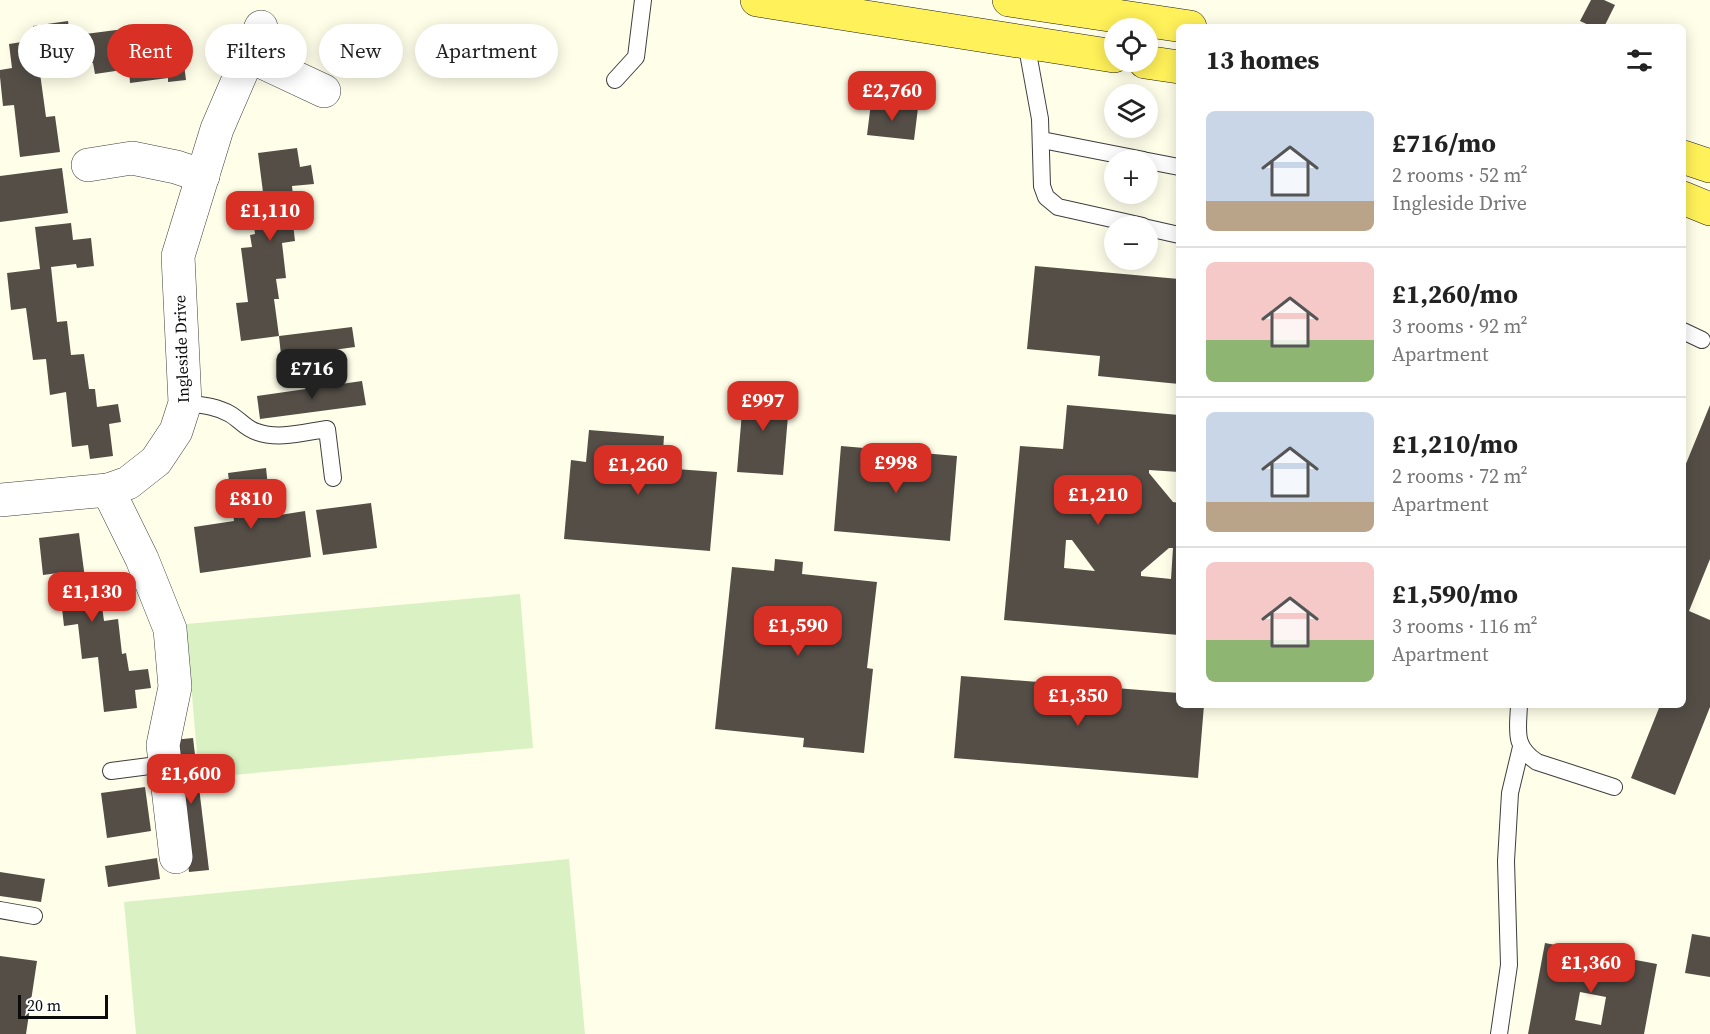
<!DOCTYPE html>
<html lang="en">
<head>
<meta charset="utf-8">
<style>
  body { margin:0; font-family:"Source Serif 4",serif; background:#f2f2f2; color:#222; height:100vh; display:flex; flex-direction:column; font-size:22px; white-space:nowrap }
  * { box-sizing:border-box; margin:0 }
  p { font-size:20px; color:#767676 }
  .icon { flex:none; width:33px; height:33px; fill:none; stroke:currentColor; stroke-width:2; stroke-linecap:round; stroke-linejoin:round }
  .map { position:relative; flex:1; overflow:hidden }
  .panel { position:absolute; left:1176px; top:24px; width:510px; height:684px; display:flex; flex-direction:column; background:#fff; border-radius:9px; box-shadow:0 3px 15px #0003 }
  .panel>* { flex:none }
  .top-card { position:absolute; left:18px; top:24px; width:570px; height:54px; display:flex; gap:12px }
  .tools { position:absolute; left:1104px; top:18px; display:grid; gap:12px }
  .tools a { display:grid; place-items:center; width:54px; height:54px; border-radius:50%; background:#fff; box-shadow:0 3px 15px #0003; font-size:30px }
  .scale { position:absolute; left:18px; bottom:15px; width:90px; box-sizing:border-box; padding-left:6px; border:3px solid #0b0b0b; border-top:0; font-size:16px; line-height:21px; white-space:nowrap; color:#0b0b0b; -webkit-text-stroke:4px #fff; paint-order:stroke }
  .price { position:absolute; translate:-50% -51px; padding:0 14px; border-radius:12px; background:#d93025; color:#fff; font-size:20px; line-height:39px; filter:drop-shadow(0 2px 3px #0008) }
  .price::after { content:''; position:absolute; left:50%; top:36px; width:18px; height:14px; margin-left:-9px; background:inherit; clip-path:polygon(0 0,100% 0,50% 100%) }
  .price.active { background:#222; color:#fff }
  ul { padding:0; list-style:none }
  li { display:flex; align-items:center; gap:18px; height:150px; padding:0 30px }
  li+li { border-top:2px solid #e0e0e0 }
  li span { display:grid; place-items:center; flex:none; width:168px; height:120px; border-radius:9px; color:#555 }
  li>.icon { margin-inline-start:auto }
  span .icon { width:72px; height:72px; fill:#fffc; stroke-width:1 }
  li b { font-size:26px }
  h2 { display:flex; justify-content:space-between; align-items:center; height:72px; padding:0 30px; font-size:26px }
  .pill { padding:0 21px; border-radius:27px; background:#fff; box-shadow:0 3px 15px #0003; font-size:21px; line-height:54px }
  .pill.active { background:#d93025; color:#fff }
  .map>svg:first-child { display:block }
</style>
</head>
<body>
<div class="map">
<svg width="1710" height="1034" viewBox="0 0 1710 1034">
  <rect width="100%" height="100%" fill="#fffee9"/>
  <g fill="#daf2c3">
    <path d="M520,594L533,748L199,778L186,624Z"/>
    <path d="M569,859L585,1034H136L124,902Z"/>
  </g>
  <g fill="#544e47" fill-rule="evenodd">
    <path d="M1591,0H1604L1615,5L1604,27H1593L1580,21Z"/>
    <path d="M68,21L70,36L124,29L126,45L163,40L165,52L182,49L186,80L168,82V78L130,83L129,69L95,74L93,63L74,65L73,62L39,66L46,117L55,116L60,152L20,157L14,105L3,106L0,77V70L12,68L9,44L35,40L33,26Z"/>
    <path d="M871,103L918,108L914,140L867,135Z"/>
    <path d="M297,148L300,167L311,165L314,184L292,186L294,205L291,206L295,241L282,243L286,278L276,279L279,299H274L279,336L241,341L236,303L248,302L241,248L252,247L250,235L255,234L252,210L265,208L258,153Z"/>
    <path d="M62,168L68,213L0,222V176Z"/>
    <path d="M71,223L73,240L91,238L94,266L77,268L76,264L51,267L57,322L67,321L71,355L84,354L89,389H95L97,407L118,404L121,422L109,424L113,456L90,459L88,445L72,447L66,392L50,395L46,359L33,360L26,308L11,310L7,273L40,269L35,227Z"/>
    <path d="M1035,266L1179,279V384L1098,376L1100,356L1027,349Z"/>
    <path d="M352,327L355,347L333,350L334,358L316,360L317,369L283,374L279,336Z"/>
    <path d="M362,381L366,405L260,419L257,396Z"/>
    <path d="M744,388L790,392L783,475L737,472Z"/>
    <path d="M1067,405L1179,415V472L1149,470V473L1173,502L1179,503V635L1004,620L1020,446L1063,449ZM1066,540H1072L1095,571L1064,568ZM1169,548H1173L1171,579L1141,576V572Z"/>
    <path d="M1710,405V559L1689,611L1710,620V707L1675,795L1631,778L1659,708L1651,705H1683V471Z"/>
    <path d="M589,430L664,436L662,468L717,472L710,551L564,539L571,460L586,462Z"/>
    <path d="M841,446L957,456L950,541L834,531Z"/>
    <path d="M266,468L270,504L259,505L261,518L305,511L311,557L200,573L194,527L234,521L228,473Z"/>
    <path d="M371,503L377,548L323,555L316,510Z"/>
    <path d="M79,533L86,586L99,584L104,621L118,619L122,654L126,653L129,671L148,669L151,688L135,690L137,708L104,712L98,657L82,659L78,624L64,626L58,573L43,575L39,538Z"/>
    <path d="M775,559L803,562L802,574L877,582L867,668L873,669L864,753L803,747L804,738L715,729L732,567L774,571Z"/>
    <path d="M961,676L1179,693V705H1204L1198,778L954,758Z"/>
    <path d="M193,738L209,870L189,872L173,740Z"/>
    <path d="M145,787L151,831L107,838L101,793Z"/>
    <path d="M157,858L160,879L108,887L105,866Z"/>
    <path d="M0,872L45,879L41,902L0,896Z"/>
    <path d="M1692,934L1710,937V977L1685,973Z"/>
    <path d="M1545,943L1657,964L1644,1034H1528ZM1580,992L1606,997L1601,1025L1575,1020Z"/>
    <path d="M0,956L37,961L26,1034H0Z"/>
  </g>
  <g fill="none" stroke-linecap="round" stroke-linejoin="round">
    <g stroke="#3e3e3e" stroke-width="18">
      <g id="service">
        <path d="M1026,42L1040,119L1042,186L1046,197L1058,207L1143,226"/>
        <path d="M615,80L636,57L643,0"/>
        <path d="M1042,140L1144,160"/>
        <path d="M1148,161L1179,167"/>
        <path d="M1148,228L1179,235"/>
        <path d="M1683,331L1702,340"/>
        <path d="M185,403C201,405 216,406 230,414C240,420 246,429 257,432C279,440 305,432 327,429L333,478"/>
        <path d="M1519,705C1518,731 1513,746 1537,762L1614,787"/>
        <path d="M111,771L165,764"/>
        <path d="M0,910L34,916"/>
        <path d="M1499,1034L1509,965L1506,861L1510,793L1521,747"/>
      </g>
    </g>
    <g stroke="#3e3e3e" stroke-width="34">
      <g id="minor">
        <path d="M249,56L324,91"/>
        <path d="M88,165L132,158L176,167L203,176"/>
        <path d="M108,490L142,559L170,629L175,687L163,745L176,857"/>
        <path d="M0,500L108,490L128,483L156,461L176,431L185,403L178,256L217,129L261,27"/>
      </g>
    </g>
    <g stroke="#1c1c1c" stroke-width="34">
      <g id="primary">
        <path d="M757,0L1114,56"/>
        <path d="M1009,0L1190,27"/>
        <path d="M1145,62L1179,67"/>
        <path d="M1683,157L1710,166"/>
        <path d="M1683,198L1710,209"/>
      </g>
    </g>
    <use href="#service" stroke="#fff" stroke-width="16"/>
    <use href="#minor" stroke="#fff" stroke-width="33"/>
    <use href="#primary" stroke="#fff159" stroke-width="33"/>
  </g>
  <g text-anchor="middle" stroke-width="6" stroke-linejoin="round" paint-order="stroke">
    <g font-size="16" fill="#0b0b0b" stroke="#fff">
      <text transform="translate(181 349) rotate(-92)" y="6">Ingleside Drive</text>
    </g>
  </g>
</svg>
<div class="tools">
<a><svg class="icon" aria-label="locate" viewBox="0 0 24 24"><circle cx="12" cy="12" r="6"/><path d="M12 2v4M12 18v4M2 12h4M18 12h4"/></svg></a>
<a><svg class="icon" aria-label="layers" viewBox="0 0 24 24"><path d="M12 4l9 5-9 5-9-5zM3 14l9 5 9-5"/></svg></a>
<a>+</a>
<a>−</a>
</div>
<div class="scale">20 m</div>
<b class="price" style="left:892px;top:122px">£2,760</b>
<b class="price" style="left:270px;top:242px">£1,110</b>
<b class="price active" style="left:312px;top:400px">£716</b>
<b class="price" style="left:763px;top:432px">£997</b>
<b class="price" style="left:896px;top:494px">£998</b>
<b class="price" style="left:638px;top:496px">£1,260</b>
<b class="price" style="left:1098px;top:526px">£1,210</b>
<b class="price" style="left:251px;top:530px">£810</b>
<b class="price" style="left:92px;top:623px">£1,130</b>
<b class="price" style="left:798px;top:657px">£1,590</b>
<b class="price" style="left:1078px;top:727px">£1,350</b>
<b class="price" style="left:191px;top:805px">£1,600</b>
<b class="price" style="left:1591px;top:994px">£1,360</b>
<div class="top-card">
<a class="pill">Buy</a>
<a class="pill active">Rent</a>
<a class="pill">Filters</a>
<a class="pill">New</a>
<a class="pill">Apartment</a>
</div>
<section class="panel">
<h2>13 homes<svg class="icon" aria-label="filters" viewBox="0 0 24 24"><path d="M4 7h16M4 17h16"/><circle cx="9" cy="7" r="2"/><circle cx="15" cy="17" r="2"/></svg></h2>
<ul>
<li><span style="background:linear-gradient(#c9d6e8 75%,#b9a48a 0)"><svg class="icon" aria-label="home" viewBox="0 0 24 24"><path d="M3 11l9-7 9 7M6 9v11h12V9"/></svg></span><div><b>£716/mo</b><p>2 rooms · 52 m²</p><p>Ingleside Drive</p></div></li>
<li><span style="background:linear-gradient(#f6c9c9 65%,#8fb573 0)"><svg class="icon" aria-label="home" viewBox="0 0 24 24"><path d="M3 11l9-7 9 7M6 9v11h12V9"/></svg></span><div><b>£1,260/mo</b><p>3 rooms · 92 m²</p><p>Apartment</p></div></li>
<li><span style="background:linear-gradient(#c9d6e8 75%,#b9a48a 0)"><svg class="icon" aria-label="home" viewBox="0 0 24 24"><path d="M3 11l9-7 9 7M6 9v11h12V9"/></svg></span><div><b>£1,210/mo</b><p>2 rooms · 72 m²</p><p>Apartment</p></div></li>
<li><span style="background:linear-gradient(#f6c9c9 65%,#8fb573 0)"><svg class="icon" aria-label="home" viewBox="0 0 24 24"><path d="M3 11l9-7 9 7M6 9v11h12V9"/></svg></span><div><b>£1,590/mo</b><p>3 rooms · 116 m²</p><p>Apartment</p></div></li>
</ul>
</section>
</div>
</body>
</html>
